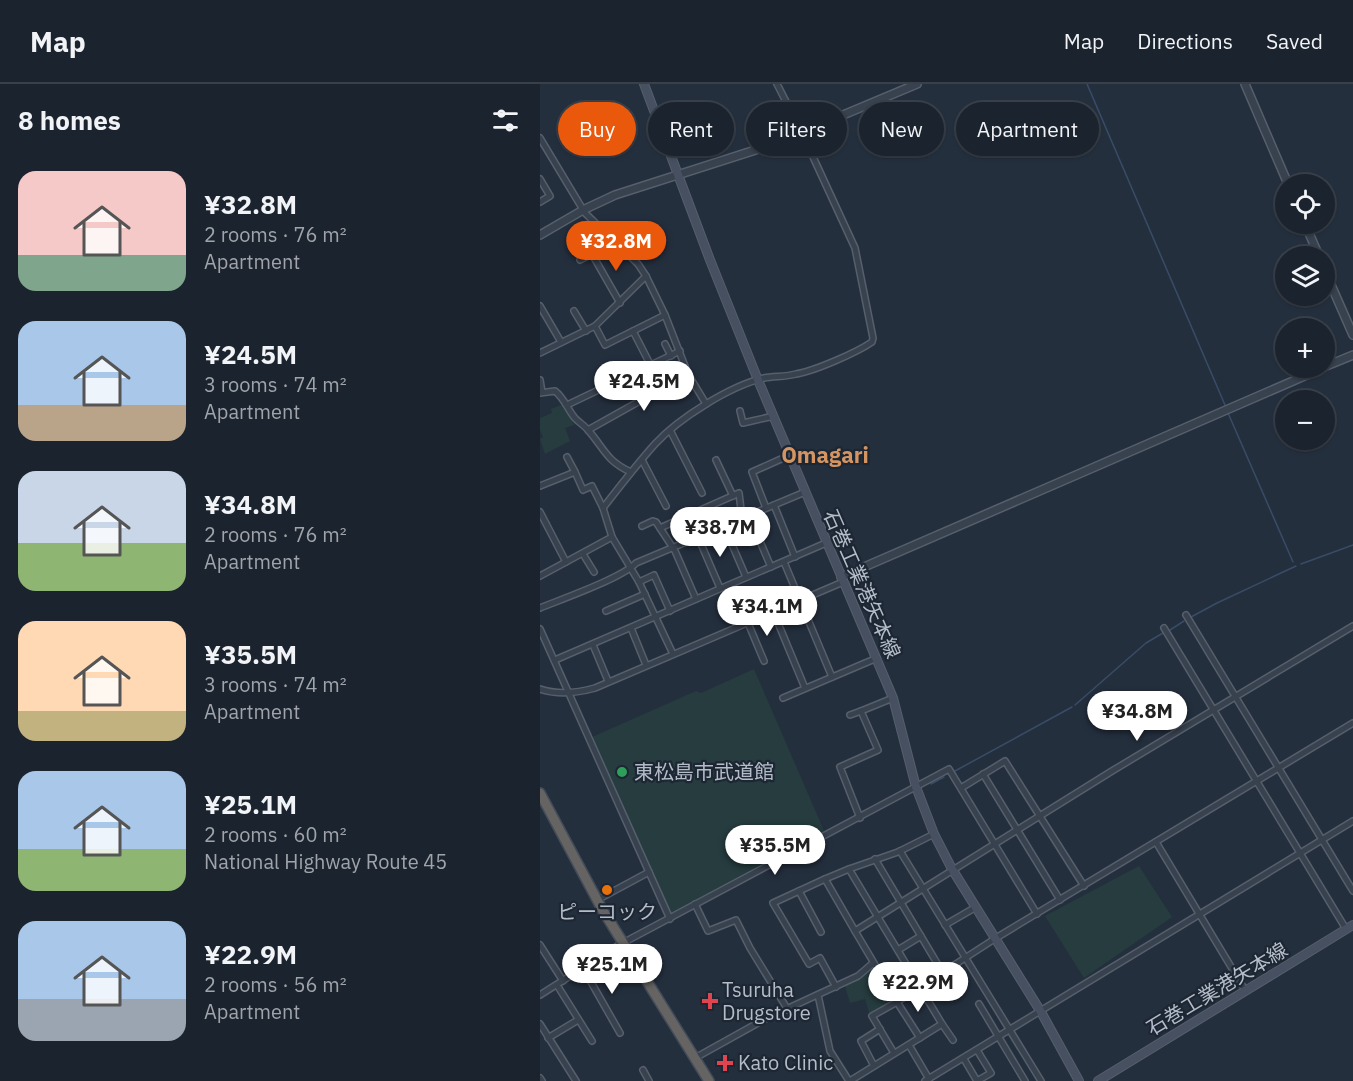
<!DOCTYPE html>
<html lang="en">
<head>
<meta charset="utf-8">
<style>
  body { margin:0; font-family:"IBM Plex Sans","Noto Sans JP",sans-serif; background:#282f3a; color:#f1f3f6; height:100vh; display:flex; flex-direction:column; font-size:22px; white-space:nowrap }
  * { box-sizing:border-box; margin:0 }
  p { font-size:20px; color:#a0a4aa }
  .icon { flex:none; width:33px; height:33px; fill:none; stroke:currentColor; stroke-width:2; stroke-linecap:round; stroke-linejoin:round }
  .map { position:relative; flex:1; overflow:hidden }
  .details { display:flex; flex-direction:column; background:#1b232e; width:540px }
  .details>* { flex:none }
  .top-card { position:absolute; left:18px; top:18px; width:570px; height:54px; display:flex; gap:12px }
  .buttons { position:absolute; left:735px; top:90px; display:grid; gap:12px }
  .buttons a { display:grid; place-items:center; width:60px; height:60px; border-radius:50%; background:#1b232e; box-shadow:0 2px 4px #0004,0 0 0 2px #39404a; font-size:30px }
  .price { position:absolute; translate:-50% -51px; padding:0 14px; border-radius:21px; background:#fff; color:#222; font-size:20px; line-height:39px; filter:drop-shadow(0 2px 3px #0008) }
  .price::after { content:''; position:absolute; left:50%; top:36px; width:18px; height:14px; margin-left:-9px; background:inherit; clip-path:polygon(0 0,100% 0,50% 100%) }
  .price.current { background:#ea580c; color:#fff }
  ul { padding:0; list-style:none }
  li { display:flex; align-items:center; gap:18px; height:150px; padding:0 18px }
  li span { display:grid; place-items:center; flex:none; width:168px; height:120px; border-radius:18px; color:#555 }
  li>.icon { margin-inline-start:auto }
  span .icon { width:72px; height:72px; fill:#fffc; stroke-width:1 }
  li b { font-size:26px }
  h2 { display:flex; justify-content:space-between; align-items:center; height:72px; padding:0 18px; font-size:26px }
  .tag { padding:0 21px; border-radius:27px; background:#1b232e; box-shadow:0 2px 4px #0004,0 0 0 2px #39404a; font-size:21px; line-height:54px }
  .tag.current { background:#ea580c; color:#fff }
  header { display:flex; align-items:center; gap:36px; box-sizing:border-box; height:84px; padding:0 30px; background:#1b232e; border-bottom:2px solid #39404a }
  header strong { font-size:28px }
  nav { display:flex; gap:33px; margin-inline-start:auto; font-size:21px }
  main { display:flex; flex:1; min-height:0 }
  .map>svg:first-child { display:block }
</style>
</head>
<body>
<header>
<strong>Map</strong>
<nav><a>Map</a><a>Directions</a><a>Saved</a></nav>
</header>
<main>
<section class="details">
<h2>8 homes<svg class="icon" aria-label="filters" viewBox="0 0 24 24"><path d="M4 7h16M4 17h16"/><circle cx="9" cy="7" r="2"/><circle cx="15" cy="17" r="2"/></svg></h2>
<ul>
<li><span style="background:linear-gradient(#f6c9c9 70%,#7fa58c 0)"><svg class="icon" aria-label="home" viewBox="0 0 24 24"><path d="M3 11l9-7 9 7M6 9v11h12V9"/></svg></span><div><b>¥32.8M</b><p>2 rooms · 76 m²</p><p>Apartment</p></div></li>
<li><span style="background:linear-gradient(#a9c7e8 70%,#b9a48a 0)"><svg class="icon" aria-label="home" viewBox="0 0 24 24"><path d="M3 11l9-7 9 7M6 9v11h12V9"/></svg></span><div><b>¥24.5M</b><p>3 rooms · 74 m²</p><p>Apartment</p></div></li>
<li><span style="background:linear-gradient(#c9d6e8 60%,#8fb573 0)"><svg class="icon" aria-label="home" viewBox="0 0 24 24"><path d="M3 11l9-7 9 7M6 9v11h12V9"/></svg></span><div><b>¥34.8M</b><p>2 rooms · 76 m²</p><p>Apartment</p></div></li>
<li><span style="background:linear-gradient(#ffd9b3 75%,#c2b280 0)"><svg class="icon" aria-label="home" viewBox="0 0 24 24"><path d="M3 11l9-7 9 7M6 9v11h12V9"/></svg></span><div><b>¥35.5M</b><p>3 rooms · 74 m²</p><p>Apartment</p></div></li>
<li><span style="background:linear-gradient(#a9c7e8 65%,#8fb573 0)"><svg class="icon" aria-label="home" viewBox="0 0 24 24"><path d="M3 11l9-7 9 7M6 9v11h12V9"/></svg></span><div><b>¥25.1M</b><p>2 rooms · 60 m²</p><p>National Highway Route 45</p></div></li>
<li><span style="background:linear-gradient(#a9c7e8 65%,#9aa5b1 0)"><svg class="icon" aria-label="home" viewBox="0 0 24 24"><path d="M3 11l9-7 9 7M6 9v11h12V9"/></svg></span><div><b>¥22.9M</b><p>2 rooms · 56 m²</p><p>Apartment</p></div></li>
</ul>
</section>
<div class="map">
<svg width="813" height="997" viewBox="0 0 813 997">
  <rect width="100%" height="100%" fill="#242f3e"/>
  <g fill="#263c3f">
    <path d="M23,320L34,341L25,344L30,357L5,370L0,355L3,353L0,346V334L12,329L11,325Z"/>
    <path d="M214,585L285,749L131,831L95,757L52,653L156,607L161,609Z"/>
    <path d="M599,782L632,833L544,894L505,832Z"/>
    <path d="M331,885L335,887L352,915V917L330,931L325,915L310,919L305,902L319,895Z"/>
  </g>
  <g fill="none" stroke-linecap="round" stroke-linejoin="round">
    <g stroke="#394c67" stroke-width="1.5">
      <path d="M547,0L685,321"/>
      <path d="M688,329L753,478"/>
      <path d="M761,480L813,461"/>
      <path d="M651,533L677,519L756,482"/>
      <path d="M630,546L644,537"/>
      <path d="M535,621L606,559L623,549"/>
      <path d="M415,687L532,623"/>
      <path d="M391,700L404,693"/>
    </g>
    <g stroke="#565f6c" stroke-width="8">
      <g id="minor">
        <path d="M0,54L45,129L98,180L106,192L125,231L148,290L166,320"/>
        <path d="M0,95L10,112L0,118"/>
        <path d="M73,158L52,170L80,219"/>
        <path d="M40,176L52,170"/>
        <path d="M0,222L21,258"/>
        <path d="M34,227L46,247"/>
        <path d="M55,242L65,261L125,231"/>
        <path d="M93,247L111,282"/>
        <path d="M125,260L131,272"/>
        <path d="M0,269L55,242L106,192"/>
        <path d="M0,296L2,308"/>
        <path d="M0,309L15,307C24,314 27,324 34,333C38,338 44,341 48,346C64,364 66,377 91,388"/>
        <path d="M27,321L140,267"/>
        <path d="M200,327L203,339L234,332"/>
        <path d="M48,346L148,290"/>
        <path d="M130,346L162,409"/>
        <path d="M27,373L35,388"/>
        <path d="M102,376L126,422"/>
        <path d="M176,376L193,412"/>
        <path d="M0,402L35,388L43,406L52,402L63,424"/>
        <path d="M234,421L255,473"/>
        <path d="M226,424L212,388L250,371"/>
        <path d="M0,428L26,478"/>
        <path d="M209,432L231,483"/>
        <path d="M102,442L113,437L116,438L135,467L156,515"/>
        <path d="M184,442L206,493"/>
        <path d="M120,444L199,409L202,434"/>
        <path d="M72,453L99,498L133,570"/>
        <path d="M158,453L180,504"/>
        <path d="M43,470L54,488"/>
        <path d="M244,478L292,593"/>
        <path d="M0,492L72,453L63,424C80,402 97,380 115,360C139,334 190,302 224,294C234,292 245,293 256,290C274,287 316,269 332,258L333,254L315,164L262,49L237,0"/>
        <path d="M99,498L114,491L130,527"/>
        <path d="M0,524C22,515 82,494 96,479L265,408"/>
        <path d="M66,527L105,510"/>
        <path d="M233,527L265,604"/>
        <path d="M646,531L813,807"/>
        <path d="M208,539L224,577"/>
        <path d="M813,542L572,687L315,847L357,918L456,854L813,639"/>
        <path d="M91,544L106,581"/>
        <path d="M624,544L806,845"/>
        <path d="M0,545L130,835"/>
        <path d="M53,561L68,597"/>
        <path d="M15,576L286,459"/>
        <path d="M0,605C18,611 37,609 55,604L303,498"/>
        <path d="M243,614L337,574"/>
        <path d="M310,631L321,627"/>
        <path d="M443,690L520,816"/>
        <path d="M421,704L465,677L544,802"/>
        <path d="M320,734L300,683L338,666L321,627L353,614"/>
        <path d="M616,758L705,906"/>
        <path d="M360,767L501,997"/>
        <path d="M335,775L416,911"/>
        <path d="M309,785L285,795L315,847"/>
        <path d="M285,795L233,819L269,880L280,874L296,903"/>
        <path d="M259,807L281,848"/>
        <path d="M57,816L109,788"/>
        <path d="M155,820L168,847L196,836L210,864L248,926"/>
        <path d="M405,841L436,823"/>
        <path d="M0,861L23,897"/>
        <path d="M358,866L381,852"/>
        <path d="M43,884L80,949"/>
        <path d="M17,901L52,957"/>
        <path d="M0,911L79,861L409,685L497,830"/>
        <path d="M278,911L290,967L309,997"/>
        <path d="M439,920L485,997"/>
        <path d="M0,940L36,997"/>
        <path d="M402,940L413,956"/>
        <path d="M8,954L38,936"/>
        <path d="M369,961L389,995"/>
        <path d="M354,969L332,932L357,918L380,954"/>
        <path d="M155,974L225,935L318,892L333,879"/>
        <path d="M424,975L437,997L451,989L437,966"/>
        <path d="M334,982L321,957L340,945"/>
        <path d="M103,986L109,997"/>
        <path d="M0,994L2,997"/>
        <path d="M310,997L402,940L309,785L358,768L394,750"/>
        <path d="M385,997L813,737"/>
      </g>
    </g>
    <g stroke="#565f6c" stroke-width="10">
      <g id="tertiary">
        <path d="M705,0L748,100"/>
        <path d="M765,140L779,172"/>
        <path d="M0,151L43,126L75,111L234,60L377,0"/>
        <path d="M784,185L813,251"/>
        <path d="M784,283L813,271"/>
        <path d="M301,493L783,284"/>
      </g>
    </g>
    <g stroke="#565f6c" stroke-width="10">
      <g id="secondary">
        <path d="M104,0L170,176L218,296L353,614L376,703L394,750L412,785L501,928L539,997"/>
        <path d="M558,997L813,841"/>
      </g>
    </g>
    <g stroke="#434c59" stroke-width="12">
      <path id="trunk" d="M0,709L62,825L169,997"/>
    </g>
    <use href="#minor" stroke="#38414e" stroke-width="5"/>
    <use href="#tertiary" stroke="#38414e" stroke-width="7"/>
    <use href="#secondary" stroke="#465061" stroke-width="8"/>
    <use href="#trunk" stroke="#656462" stroke-width="9"/>
  </g>
  <circle fill="#2e9e5b" stroke="#1d2633" stroke-width="2" cx="82" cy="688" r="6"/>
  <circle fill="#e8710a" stroke="#1d2633" stroke-width="2" cx="67" cy="806" r="6"/>
  <g fill="#e0444e" stroke="#1d2633" stroke-width="2">
    <path d="M167 908h6v6h6v6h-6v6h-6v-6h-6v-6h6z"/>
    <path d="M182 970h6v6h6v6h-6v6h-6v-6h-6v-6h6z"/>
  </g>
  <g text-anchor="middle" stroke-width="4.5" stroke-linejoin="round" paint-order="stroke">
    <g font-size="20" fill="#b4bcc9" stroke="#1d2633">
      <text transform="translate(322 500) rotate(66)" y="7">石巻工業港矢本線</text>
      <text transform="translate(677 905) rotate(-31)" y="7">石巻工業港矢本線</text>
    </g>
    <g font-size="20" fill="#b4bcc9" stroke="#1d2633" text-anchor="start">
      <text x="94" y="695">東松島市武道館</text>
      <text x="67" y="835" text-anchor="middle">ピーコック</text>
      <text x="182" y="913">Tsuruha<tspan x="182" dy="23">Drugstore</tspan></text>
      <text x="198" y="986">Kato Clinic</text>
    </g>
    <g font-size="22" font-weight="bold" fill="#d59563" stroke="#1d2633">
      <text x="285" y="379">Omagari</text>
    </g>
  </g>
</svg>
<div class="buttons">
<a><svg class="icon" aria-label="locate" viewBox="0 0 24 24"><circle cx="12" cy="12" r="6"/><path d="M12 2v4M12 18v4M2 12h4M18 12h4"/></svg></a>
<a><svg class="icon" aria-label="layers" viewBox="0 0 24 24"><path d="M12 4l9 5-9 5-9-5zM3 14l9 5 9-5"/></svg></a>
<a>+</a>
<a>−</a>
</div>
<b class="price current" style="left:76px;top:188px">¥32.8M</b>
<b class="price" style="left:104px;top:328px">¥24.5M</b>
<b class="price" style="left:180px;top:474px">¥38.7M</b>
<b class="price" style="left:227px;top:553px">¥34.1M</b>
<b class="price" style="left:597px;top:658px">¥34.8M</b>
<b class="price" style="left:235px;top:792px">¥35.5M</b>
<b class="price" style="left:72px;top:911px">¥25.1M</b>
<b class="price" style="left:378px;top:929px">¥22.9M</b>
<div class="top-card">
<a class="tag current">Buy</a>
<a class="tag">Rent</a>
<a class="tag">Filters</a>
<a class="tag">New</a>
<a class="tag">Apartment</a>
</div>
</div>
</main>
</body>
</html>
